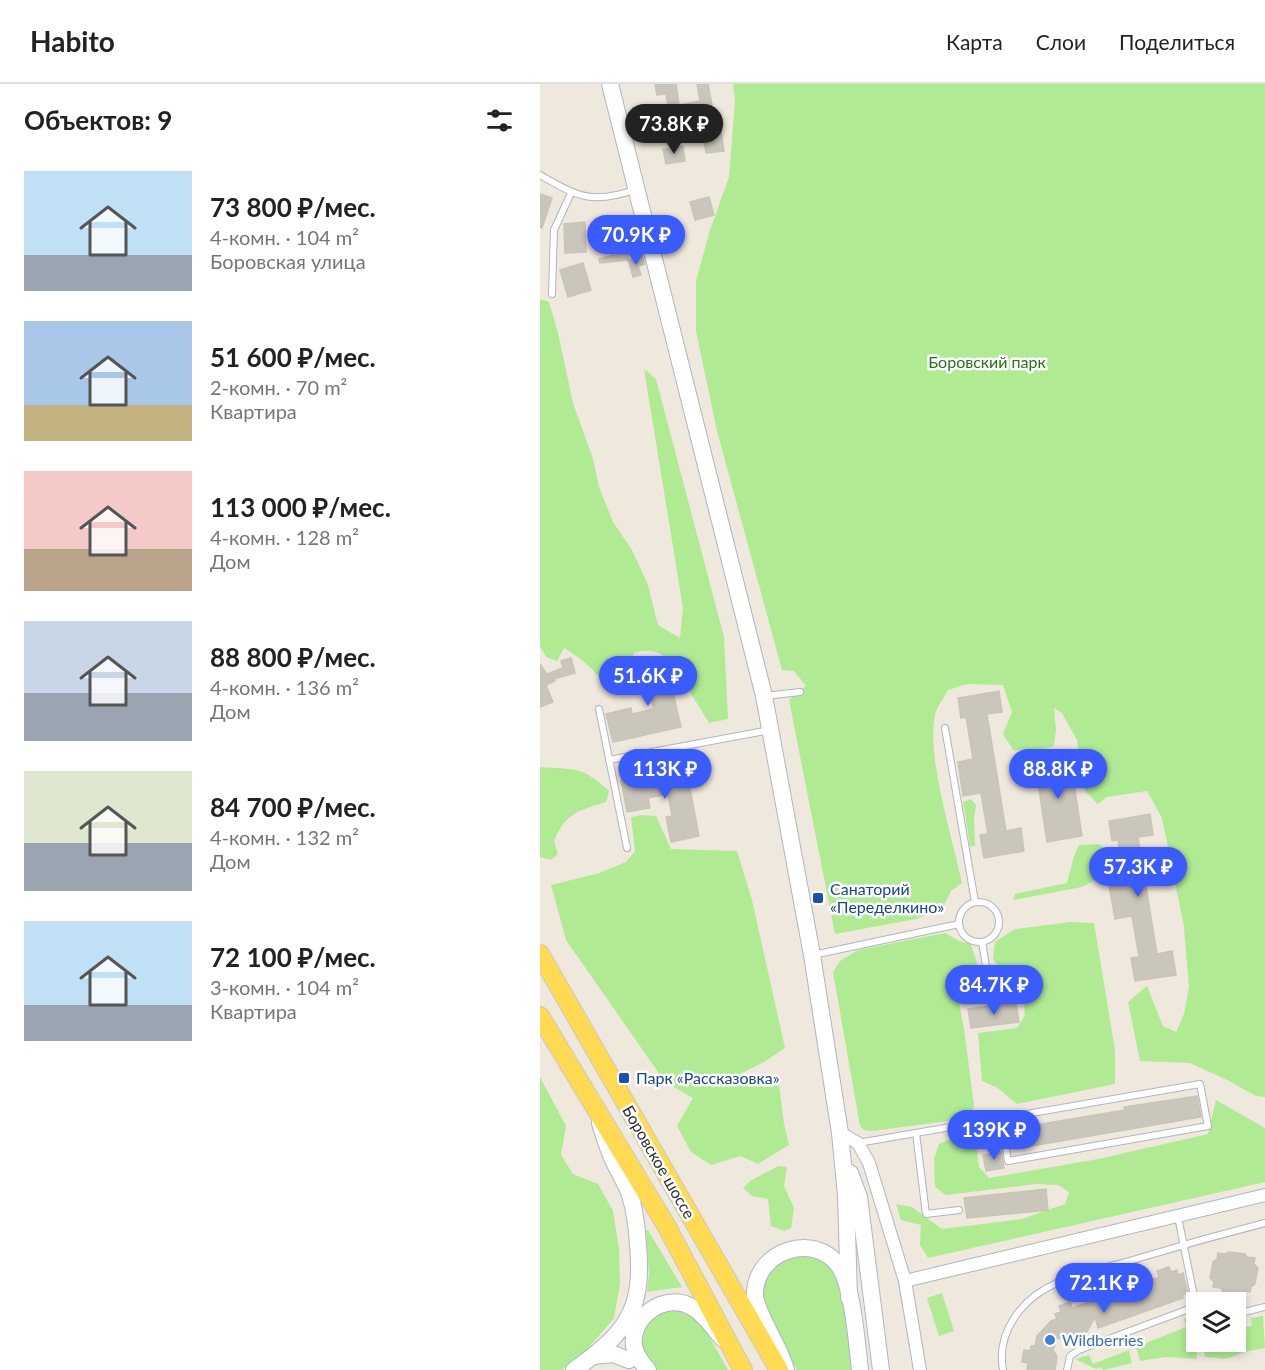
<!DOCTYPE html>
<html lang="ru">
<head>
<meta charset="utf-8">
<style>
  body { margin:0; font-family:Lato,sans-serif; background:#f2f2f2; color:#222; height:100vh; display:flex; flex-direction:column; font-size:22px; white-space:nowrap }
  * { box-sizing:border-box; margin:0 }
  p { font-size:20px; color:#767676 }
  .icon { flex:none; width:33px; height:33px; fill:none; stroke:currentColor; stroke-width:2; stroke-linecap:round; stroke-linejoin:round }
  .map { position:relative; flex:1; overflow:hidden }
  .drawer { display:flex; flex-direction:column; background:#fff; width:540px }
  .drawer>* { flex:none }
  .controls { position:absolute; left:646px; top:1208px; display:grid; gap:12px }
  .controls a { display:grid; place-items:center; width:60px; height:60px; border-radius:0px; background:#fff; box-shadow:0 3px 9px #0003; font-size:30px }
  .price { position:absolute; translate:-50% -51px; padding:0 14px; border-radius:21px; background:#3a5bff; color:#fff; font-size:20px; line-height:39px; filter:drop-shadow(0 2px 3px #0008) }
  .price::after { content:''; position:absolute; left:50%; top:36px; width:18px; height:14px; margin-left:-9px; background:inherit; clip-path:polygon(0 0,100% 0,50% 100%) }
  .price.current { background:#222; color:#fff }
  ul { padding:0; list-style:none }
  li { display:flex; align-items:center; gap:18px; height:150px; padding:0 24px }
  li span { display:grid; place-items:center; flex:none; width:168px; height:120px; border-radius:0px; color:#555 }
  li>.icon { margin-inline-start:auto }
  span .icon { width:72px; height:72px; fill:#fffc; stroke-width:1 }
  li b { font-size:26px }
  h2 { display:flex; justify-content:space-between; align-items:center; height:72px; padding:0 24px; font-size:26px }
  header { display:flex; align-items:center; gap:36px; box-sizing:border-box; height:84px; padding:0 30px; background:#fff; border-bottom:2px solid #e0e0e0 }
  header strong { font-size:28px }
  nav { display:flex; gap:33px; margin-inline-start:auto; font-size:21px }
  main { display:flex; flex:1; min-height:0 }
  .map>svg:first-child { display:block }
</style>
</head>
<body>
<header>
<strong>Habito</strong>
<nav><a>Карта</a><a>Слои</a><a>Поделиться</a></nav>
</header>
<main>
<section class="drawer">
<h2>Объектов: 9<svg class="icon" aria-label="filters" viewBox="0 0 24 24"><path d="M4 7h16M4 17h16"/><circle cx="9" cy="7" r="2"/><circle cx="15" cy="17" r="2"/></svg></h2>
<ul>
<li><span style="background:linear-gradient(#bfe0f5 70%,#9aa5b1 0)"><svg class="icon" aria-label="home" viewBox="0 0 24 24"><path d="M3 11l9-7 9 7M6 9v11h12V9"/></svg></span><div><b>73 800 ₽/мес.</b><p>4-комн. · 104 m²</p><p>Боровская улица</p></div></li>
<li><span style="background:linear-gradient(#a9c7e8 70%,#c2b280 0)"><svg class="icon" aria-label="home" viewBox="0 0 24 24"><path d="M3 11l9-7 9 7M6 9v11h12V9"/></svg></span><div><b>51 600 ₽/мес.</b><p>2-комн. · 70 m²</p><p>Квартира</p></div></li>
<li><span style="background:linear-gradient(#f6c9c9 65%,#b9a48a 0)"><svg class="icon" aria-label="home" viewBox="0 0 24 24"><path d="M3 11l9-7 9 7M6 9v11h12V9"/></svg></span><div><b>113 000 ₽/мес.</b><p>4-комн. · 128 m²</p><p>Дом</p></div></li>
<li><span style="background:linear-gradient(#c9d6e8 60%,#9aa5b1 0)"><svg class="icon" aria-label="home" viewBox="0 0 24 24"><path d="M3 11l9-7 9 7M6 9v11h12V9"/></svg></span><div><b>88 800 ₽/мес.</b><p>4-комн. · 136 m²</p><p>Дом</p></div></li>
<li><span style="background:linear-gradient(#dfe7d0 60%,#9aa5b1 0)"><svg class="icon" aria-label="home" viewBox="0 0 24 24"><path d="M3 11l9-7 9 7M6 9v11h12V9"/></svg></span><div><b>84 700 ₽/мес.</b><p>4-комн. · 132 m²</p><p>Дом</p></div></li>
<li><span style="background:linear-gradient(#bfe0f5 70%,#9aa5b1 0)"><svg class="icon" aria-label="home" viewBox="0 0 24 24"><path d="M3 11l9-7 9 7M6 9v11h12V9"/></svg></span><div><b>72 100 ₽/мес.</b><p>3-комн. · 104 m²</p><p>Квартира</p></div></li>
</ul>
</section>
<div class="map">
<svg width="725" height="1286" viewBox="0 0 725 1286">
  <rect width="100%" height="100%" fill="#efe8dd"/>
  <g fill="#b0eb94">
    <path d="M193,0H725V1013L716,1012L689,997L650,979L600,977L588,918L607,902L623,942L636,948L644,930L649,903L644,843L622,734L607,707L567,713L558,720L545,707L537,656L522,629L514,624L516,646L514,662L495,667L473,666L463,650L472,628L463,601L427,600L408,606C404,614 397,622 395,631C386,671 413,756 422,799L411,807L402,825L376,835L295,850L249,616L266,602L254,587L242,586L177,347L156,247V197L170,146L189,93L195,16Z"/>
    <path d="M0,215L9,218L18,249L33,319L53,375L59,403L73,438L92,466L108,501L118,541L140,554L143,524L104,285L116,295L184,553L188,635L169,639C162,627 154,615 147,603C134,581 123,560 94,569C89,583 89,596 80,608L71,609C58,589 44,576 24,564L17,577L6,573L0,562Z"/>
    <path d="M0,683C35,686 41,681 69,707L66,718C37,727 26,729 14,757L18,770L11,776L0,773Z"/>
    <path d="M431,715L436,721L434,735L435,762H430L423,718Z"/>
    <path d="M102,731L116,732L131,765L197,767L212,816L245,964L224,978L200,990L216,997L239,1001L244,1040L249,1061L218,1080L201,1072L171,1081L151,1068L137,1042L153,1014L125,998L26,856L11,801L59,789L86,778L95,767L91,733Z"/>
    <path d="M559,760L571,769L563,792L542,803L473,816L475,810L527,799L534,772L539,761Z"/>
    <path d="M531,838L554,839L575,966V1000L477,1020L458,1004L442,997L438,949L477,944L485,932L484,915L453,875L455,858L475,845Z"/>
    <path d="M405,849L419,857L431,860L442,895L423,899L418,913L424,945L434,1022L431,1030L409,1037L332,1047L324,1046L320,1042L293,888L300,877L318,866Z"/>
    <path d="M0,993L26,1042L21,1071L33,1090L58,1100L73,1127L79,1164L80,1200L74,1234L45,1268L22,1286H0Z"/>
    <path d="M676,1016L725,1044V1098L388,1174L380,1161L381,1141L361,1136L356,1120L372,1123L402,1145L482,1135L525,1120L529,1108L518,1101L496,1100L406,1111L395,1103L394,1075L399,1060L419,1051H435L439,1083L449,1094L558,1075L668,1050Z"/>
    <path d="M238,1082L247,1083L244,1102L254,1124L251,1144L244,1147L231,1142L228,1115L212,1112L203,1104L210,1097Z"/>
    <path d="M108,1146L142,1203L107,1208L109,1190L106,1147Z"/>
    <path d="M255,1171C281,1174 290,1178 302,1203L313,1286H257L223,1223C218,1193 231,1182 255,1171Z"/>
    <path d="M402,1209L414,1247L399,1252L387,1214Z"/>
    <path d="M137,1223L161,1238L188,1286H117C97,1263 100,1259 109,1232Z"/>
    <path d="M654,1232L657,1275L625,1273L600,1277L596,1263L646,1243L644,1235Z"/>
    <path d="M723,1232L725,1264L704,1268L686,1275L665,1273L663,1257H696V1245L712,1242L711,1234Z"/>
    <path d="M589,1266L592,1279L563,1286L562,1283L556,1285L535,1275L549,1271L553,1280Z"/>
  </g>
  <g fill="#cac6bc" stroke="#cbc4b6" stroke-width="1.5">
    <path d="M115,0H136L139,21L160,17L157,0H168L177,48L181,47L184,67L166,69L161,41L137,44L136,39L131,40L126,10L117,11Z"/>
    <path d="M143,62L145,77L126,80L123,65Z"/>
    <path d="M0,110L12,114L2,144L0,143Z"/>
    <path d="M169,113L174,131L155,136L150,118Z"/>
    <path d="M45,138L46,168L25,169L24,140Z"/>
    <path d="M78,163H87L88,176L60,179L59,175L79,169Z"/>
    <path d="M102,172L105,180L98,182L101,191L93,193L88,176Z"/>
    <path d="M43,179L51,206L28,213L20,186Z"/>
    <path d="M31,574L35,589L14,595L15,597L6,601L13,618L0,623V580L7,590L23,584L21,577Z"/>
    <path d="M126,578L141,643L73,658L66,630L91,624L92,630L114,625L109,605L100,607L95,585Z"/>
    <path d="M459,607L462,628L447,630L466,747L481,744L484,767L444,774L440,751L448,750L441,709L423,712L418,678L433,675L426,633L421,634L418,614Z"/>
    <path d="M530,674L542,752L507,758L495,679Z"/>
    <path d="M146,683L159,752L131,758L126,733L132,732L128,710L108,714L110,724L87,728L81,696Z"/>
    <path d="M610,730L613,751L598,753L617,870L632,867L636,891L595,897L591,874L599,873L592,832L575,835L569,801L584,798L578,756L572,757L569,737Z"/>
    <path d="M476,919L479,938L431,944L428,925Z"/>
    <path d="M657,1012L661,1033L475,1065L472,1045L585,1026L584,1023Z"/>
    <path d="M461,1068L464,1084L446,1087L443,1071Z"/>
    <path d="M506,1105L508,1126L427,1134L424,1114Z"/>
    <path d="M689,1168L705,1170L707,1173L715,1174L714,1180L718,1184L715,1200L711,1203L710,1208L702,1207L699,1211L683,1209L681,1204L673,1203L674,1198L670,1194L673,1178L677,1175L678,1169L686,1170Z"/>
    <path d="M629,1183L631,1188L637,1186L638,1191L643,1189L648,1209L642,1211L643,1214L558,1244L555,1233L547,1248L530,1255L525,1252L517,1255L513,1266L517,1273L515,1286H487L488,1279L482,1278L484,1266L490,1267L491,1262H495L497,1252L511,1237L517,1235L515,1230L521,1228L519,1222L530,1218L532,1224L549,1218L554,1216L551,1212L563,1207L565,1213L571,1211V1212L586,1206L584,1199L596,1195L598,1201L619,1193L617,1187Z"/>
  </g>
  <g fill="none" stroke-linecap="round" stroke-linejoin="round">
    <g stroke="#b1b4c1" stroke-width="8">
      <g id="lane">
        <path d="M0,91C38,113 53,121 97,105"/>
        <path d="M12,210L14,146L31,109"/>
        <path d="M225,612L260,608"/>
        <path d="M59,625L87,764"/>
        <path d="M405,644L435,818"/>
        <path d="M69,676L230,646"/>
        <circle cx="439" cy="838" r="20"/>
        <path d="M442,858L451,913"/>
        <path d="M273,871L419,840"/>
        <path d="M376,1049L386,1130L419,1126"/>
        <path d="M318,1059L660,1000L668,1042L468,1077L461,1034"/>
        <path d="M638,1133L656,1222"/>
        <path d="M696,1230L725,1223"/>
        <path d="M463,1286C456,1248 482,1214 517,1199C541,1188 570,1183 596,1175C639,1162 682,1150 725,1139"/>
        <path d="M527,1286L530,1272L539,1266L657,1222"/>
      </g>
    </g>
    <g stroke="#b1b4c1" stroke-width="14">
      <g id="street">
        <path d="M300,1049L318,1059L329,1079L365,1197L380,1286"/>
        <path d="M365,1197L725,1111"/>
      </g>
    </g>
    <g stroke="#b1b4c1" stroke-width="18">
      <g id="secondary">
        <path d="M70,0L224,612L272,871L300,1049L306,1111L309,1214"/>
        <path d="M310,1089L319,1113L341,1286"/>
        <path d="M53,1272L73,1270L89,1276"/>
        <path d="M34,1286C86,1249 104,1227 98,1161C97,1144 95,1127 90,1111C86,1099 79,1089 74,1078C68,1066 64,1052 60,1039"/>
        <path d="M108,1286C102,1279 96,1272 94,1262C90,1233 124,1209 150,1222C163,1228 174,1245 183,1255"/>
        <path d="M246,1286C241,1264 215,1228 215,1210C215,1167 274,1147 299,1182C313,1202 317,1261 320,1286"/>
      </g>
    </g>
    <g stroke="#c8c8c8" stroke-width="20">
      <g id="primary">
        <path d="M0,870L239,1286"/>
        <path d="M0,932L127,1143L203,1286"/>
      </g>
    </g>
    <use href="#lane" stroke="#fff" stroke-width="6"/>
    <use href="#street" stroke="#fff" stroke-width="12"/>
    <use href="#secondary" stroke="#fff" stroke-width="16"/>
    <use href="#primary" stroke="#ffda52" stroke-width="18"/>
  </g>
  <g fill="#1a4fb4" stroke="#fff" stroke-width="2">
    <rect x="272" y="808" width="12" height="12" rx="3"/>
    <rect x="78" y="988" width="12" height="12" rx="3"/>
  </g>
  <circle fill="#3f7fe0" stroke="#fff" stroke-width="2" cx="510" cy="1256" r="6"/>
  <g text-anchor="middle" stroke-width="5" stroke-linejoin="round" paint-order="stroke">
    <g font-size="16" fill="#257313" stroke="#fff">
      <text x="447" y="284">Боровский парк</text>
    </g>
    <g font-size="16" fill="#164399" stroke="#fff" text-anchor="start">
      <text x="290" y="811">Санаторий<tspan x="290" dy="18">«Переделкино»</tspan></text>
      <text x="96" y="1000">Парк «Рассказовка»</text>
    </g>
    <g font-size="16" fill="#2c2c2c" stroke="#fff">
      <text transform="translate(119 1078) rotate(60)" y="6">Боровское шоссе</text>
    </g>
    <g font-size="16" fill="#366cbe" stroke="#fff" text-anchor="start">
      <text x="522" y="1262">Wildberries</text>
    </g>
  </g>
</svg>
<div class="controls">
<a><svg class="icon" aria-label="layers" viewBox="0 0 24 24"><path d="M12 4l9 5-9 5-9-5zM3 14l9 5 9-5"/></svg></a>
</div>
<b class="price current" style="left:134px;top:71px">73.8K ₽</b>
<b class="price" style="left:96px;top:182px">70.9K ₽</b>
<b class="price" style="left:108px;top:623px">51.6K ₽</b>
<b class="price" style="left:125px;top:716px">113K ₽</b>
<b class="price" style="left:518px;top:716px">88.8K ₽</b>
<b class="price" style="left:598px;top:814px">57.3K ₽</b>
<b class="price" style="left:454px;top:932px">84.7K ₽</b>
<b class="price" style="left:454px;top:1077px">139K ₽</b>
<b class="price" style="left:564px;top:1230px">72.1K ₽</b>
</div>
</main>
</body>
</html>
